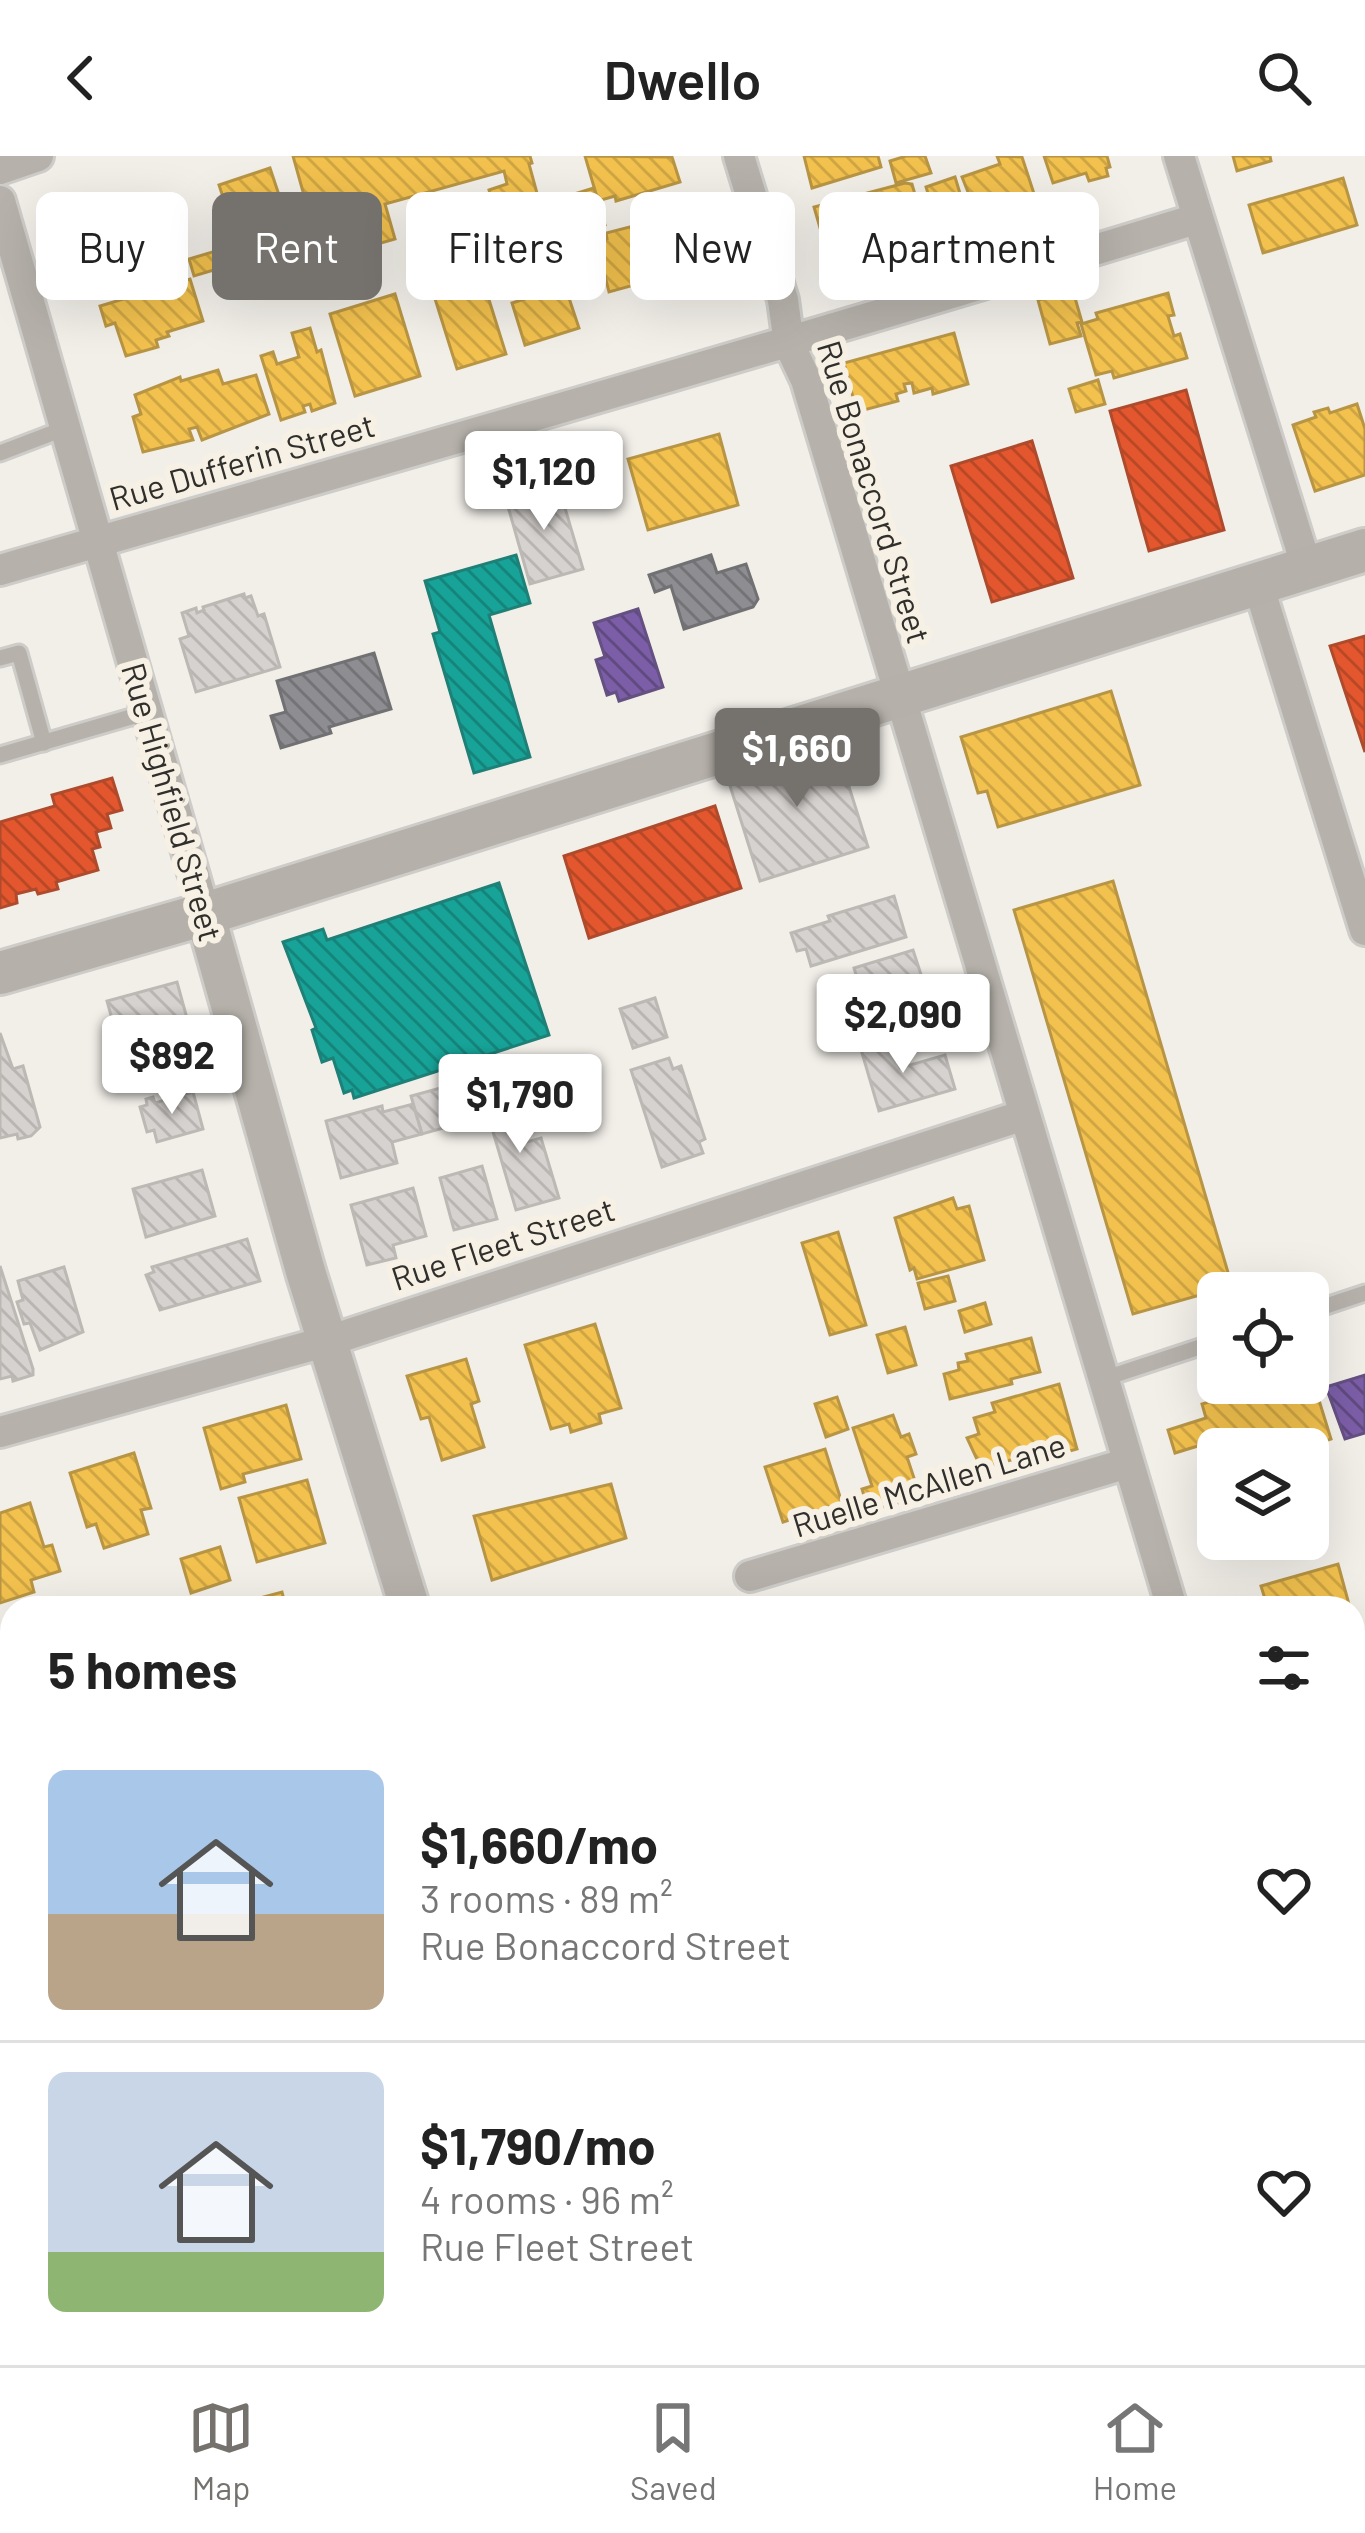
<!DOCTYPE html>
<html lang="en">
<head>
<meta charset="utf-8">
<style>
  body { margin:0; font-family:Barlow,sans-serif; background:#f6f6f6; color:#222; height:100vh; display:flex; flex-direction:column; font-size:45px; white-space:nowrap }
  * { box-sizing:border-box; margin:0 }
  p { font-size:39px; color:#767676 }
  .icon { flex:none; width:66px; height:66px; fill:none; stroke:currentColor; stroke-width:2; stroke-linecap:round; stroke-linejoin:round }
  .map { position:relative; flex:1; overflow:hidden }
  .details { position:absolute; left:0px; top:1440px; width:1365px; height:771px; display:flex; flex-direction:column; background:#fff; border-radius:36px 36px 0 0; box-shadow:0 12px 48px #0002 }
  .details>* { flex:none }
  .banner { position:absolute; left:36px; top:36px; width:1293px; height:108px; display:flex; gap:24px }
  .fabs { position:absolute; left:1197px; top:1116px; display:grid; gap:24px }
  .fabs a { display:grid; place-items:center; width:132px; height:132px; border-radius:18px; background:#fff; box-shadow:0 12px 48px #0002; font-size:60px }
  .price { position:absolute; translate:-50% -102px; padding:0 27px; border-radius:12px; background:#fff; color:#222; font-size:39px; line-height:78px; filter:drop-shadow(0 3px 6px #0008) }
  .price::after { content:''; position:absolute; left:50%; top:72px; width:36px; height:27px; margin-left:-18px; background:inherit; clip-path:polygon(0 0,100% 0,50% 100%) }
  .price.selected { background:#75726e; color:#fff }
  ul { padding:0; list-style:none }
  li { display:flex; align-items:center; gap:36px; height:300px; padding:0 48px }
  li+li { border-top:3px solid #e0e0e0 }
  li span { display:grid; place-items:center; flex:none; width:336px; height:240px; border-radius:18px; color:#555 }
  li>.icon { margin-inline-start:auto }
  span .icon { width:144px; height:144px; fill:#fffc; stroke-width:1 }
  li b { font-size:51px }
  h2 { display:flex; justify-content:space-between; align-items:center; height:144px; padding:0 48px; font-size:51px }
  .pill { padding:0 42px; border-radius:18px; background:#fff; box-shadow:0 12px 48px #0002; font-size:42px; line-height:108px }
  .pill.selected { background:#75726e; color:#fff }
  header { display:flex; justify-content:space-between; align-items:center; height:156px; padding:0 48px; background:#fff; font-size:54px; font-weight:600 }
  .tabs { display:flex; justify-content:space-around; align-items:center; height:168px; border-top:3px solid #e0e0e0; background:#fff; font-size:33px; color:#767676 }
  .tabs a { display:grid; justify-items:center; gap:6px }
  .tabs .selected { color:#75726e }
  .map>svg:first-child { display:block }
</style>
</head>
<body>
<header><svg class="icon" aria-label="back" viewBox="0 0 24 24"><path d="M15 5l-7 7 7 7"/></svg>Dwello<svg class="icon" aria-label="search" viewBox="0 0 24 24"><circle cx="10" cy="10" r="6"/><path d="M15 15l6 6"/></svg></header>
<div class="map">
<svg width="1365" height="2209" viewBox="0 0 1365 2209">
  <defs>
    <pattern id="homes-back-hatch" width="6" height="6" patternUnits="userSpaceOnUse" patternTransform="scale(3)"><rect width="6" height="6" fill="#f2c14e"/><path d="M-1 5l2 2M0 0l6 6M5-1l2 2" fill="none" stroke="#d0a644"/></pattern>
    <pattern id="shops-back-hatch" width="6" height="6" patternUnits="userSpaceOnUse" patternTransform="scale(3)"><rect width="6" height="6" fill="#e4572e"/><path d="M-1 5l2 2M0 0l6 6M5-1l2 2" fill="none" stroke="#b94827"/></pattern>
    <pattern id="offices-back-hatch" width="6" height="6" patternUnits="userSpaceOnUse" patternTransform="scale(3)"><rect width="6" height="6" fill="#7b5ea7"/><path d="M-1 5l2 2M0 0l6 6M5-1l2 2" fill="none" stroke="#604a80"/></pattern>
    <pattern id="public-back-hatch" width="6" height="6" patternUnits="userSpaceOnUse" patternTransform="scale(3)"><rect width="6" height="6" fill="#17a398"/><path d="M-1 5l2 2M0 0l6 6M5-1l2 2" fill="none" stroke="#15857c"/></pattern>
    <pattern id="industry-back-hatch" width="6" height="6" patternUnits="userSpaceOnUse" patternTransform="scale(3)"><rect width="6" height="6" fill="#8d8d92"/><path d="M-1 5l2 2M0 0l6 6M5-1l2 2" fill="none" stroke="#747477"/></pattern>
    <pattern id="building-back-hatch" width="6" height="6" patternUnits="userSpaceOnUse" patternTransform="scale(3)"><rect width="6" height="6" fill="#d6d2cf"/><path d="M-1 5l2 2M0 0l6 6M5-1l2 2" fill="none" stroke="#b8b5b2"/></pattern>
  </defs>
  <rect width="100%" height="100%" fill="#f2efe9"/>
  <g fill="url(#homes-back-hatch)" stroke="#b89544" stroke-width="3">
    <path d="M293,0H530L532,7L529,8L541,52L498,64L489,34L507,28L504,15L385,48L395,83L322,104Z"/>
    <path d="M585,0L672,1L680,26L616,45L615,40L598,45Z"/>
    <path d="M804,0H878L881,11L812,32Z"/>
    <path d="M906,0H925L931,17L896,27L890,5Z"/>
    <path d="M997,0L1022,1L1040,56L983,74L962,21L1000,8Z"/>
    <path d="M1044,0H1107L1110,11L1106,12L1108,20L1089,25L1086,17L1053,27Z"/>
    <path d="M1233,0H1270L1271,5L1237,15Z"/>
    <path d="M270,12L283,51L276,53L280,65L271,68L279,90L243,102L219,29Z"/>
    <path d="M955,21L965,54L936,63L926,31Z"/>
    <path d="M1343,22L1357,69L1263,97L1249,49Z"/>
    <path d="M905,27L912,28L918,49L911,51L915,63L899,68L903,83L881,89L882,95L861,101L859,95L829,103L814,51Z"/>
    <path d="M594,32L605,69L569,80L558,43Z"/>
    <path d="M113,56L116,64L140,56L147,80L156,77L163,98L96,119L90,117L82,74L102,68L99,60Z"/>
    <path d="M649,66L651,73L659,72L665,93L657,95L658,99L669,96L674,118L609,136L603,112L594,114L592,104L600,102L595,86L607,83L606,77Z"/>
    <path d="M303,88L312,114L293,121L284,94Z"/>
    <path d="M219,94L224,111L194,120L189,103Z"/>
    <path d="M480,115L506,198L457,213L431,130Z"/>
    <path d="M190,123L203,165L167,176L169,180L156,184L158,191L126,200L115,167L106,170L100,150Z"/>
    <path d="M565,130L579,172L525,189L512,147Z"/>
    <path d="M1073,135L1082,166L1077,167L1081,180L1050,188L1038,144Z"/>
    <path d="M1168,137L1174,159L1168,160L1174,180L1180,178L1187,202L1114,222L1112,215L1096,219L1081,168L1098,163L1096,157Z"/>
    <path d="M395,138L420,220L355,240L330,158Z"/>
    <path d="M310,172L317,196L321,194L335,247L312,255L310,248L303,250L305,256L281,264L261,200L273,196L277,208L299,201L292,177Z"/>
    <path d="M954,177L968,228L933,238L932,232L914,237L912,227L904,228L906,235L896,238L898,245L864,254L855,249L844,207Z"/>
    <path d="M218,214L223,228L256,219L269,258L202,284L197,271L189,273L193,284L143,296L133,261L141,258L135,239L180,221L181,225Z"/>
    <path d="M1098,224L1105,248L1076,256L1069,233Z"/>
    <path d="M1357,248L1365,273V319L1315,335L1293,269L1316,261L1314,256L1328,252L1330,257Z"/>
    <path d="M719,278L738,349L648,374L628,303Z"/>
    <path d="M1111,535L1140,629L998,671L987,635L978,637L961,581Z"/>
    <path d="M1113,725L1232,1130L1133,1158L1014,754Z"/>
    <path d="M953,1042L957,1053L969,1050L984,1104L917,1123L914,1112L910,1114L895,1062Z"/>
    <path d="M838,1076L866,1169L830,1179L802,1087Z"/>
    <path d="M948,1120L955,1145L925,1153L918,1127Z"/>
    <path d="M985,1147L991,1168L965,1176L959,1155Z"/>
    <path d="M595,1168L621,1252L599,1258L601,1267L571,1276L569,1268L551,1273L525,1189Z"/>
    <path d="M905,1171L916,1209L888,1217L877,1179Z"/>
    <path d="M1031,1182L1040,1216L1011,1223L1012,1228L950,1243L944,1218L959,1214L958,1207L968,1205L966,1198Z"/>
    <path d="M466,1203L479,1245L471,1248L484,1291L442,1304L429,1261L421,1263L407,1220Z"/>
    <path d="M1310,1215L1331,1283L1300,1293H1218V1299L1214,1285L1175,1297L1168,1274L1206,1262L1202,1248L1270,1227H1308Z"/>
    <path d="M1059,1228L1077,1293L1028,1307L1026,1300L981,1312L967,1282L979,1278L974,1262L995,1256L992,1247Z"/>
    <path d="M837,1241L848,1273L826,1281L815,1248Z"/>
    <path d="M286,1249L301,1303L243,1318L245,1326L221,1333L204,1272Z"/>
    <path d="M893,1259L901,1281L909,1278L916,1298L907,1301L920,1340L869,1356L862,1333L872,1330L853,1272Z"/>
    <path d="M825,1293L842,1347L783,1366L765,1311Z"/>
    <path d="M134,1297L151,1352L141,1354L148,1378L104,1392L96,1368L87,1371L70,1317Z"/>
    <path d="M307,1324L325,1387L257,1406L239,1342Z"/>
    <path d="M611,1328L626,1382L492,1424L474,1360Z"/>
    <path d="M30,1347L44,1391L52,1389L60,1415L31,1424L34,1436L0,1447V1357Z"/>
    <path d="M220,1391L230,1424L191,1437L181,1403Z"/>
    <path d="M1338,1408L1350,1452H1234L1265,1443L1261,1430Z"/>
    <path d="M282,1436L286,1452H235L234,1449Z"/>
    <path d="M1353,1471L1365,1503V1516L1361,1517L1365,1531L1363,1651L1353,1648Z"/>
    <path d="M5,1793L12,1832L0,1839V1794Z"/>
  </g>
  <g fill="url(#shops-back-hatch)" stroke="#ae4b2d" stroke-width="3">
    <path d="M1186,234L1224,374L1149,395L1110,255Z"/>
    <path d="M1032,285L1073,422L992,446L951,310Z"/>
    <path d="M1365,480V596L1330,490Z"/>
    <path d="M112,622L122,654L107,658L111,672L96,676L100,691L92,693L98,714L56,726L58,733L38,738L36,733L16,738L17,747L0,752V666L55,650L52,639Z"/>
    <path d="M715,650L741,732L589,782L564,700Z"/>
    <path d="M407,2199H527L530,2209H411Z"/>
  </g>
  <g fill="url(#offices-back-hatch)" stroke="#655082" stroke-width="3">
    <path d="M638,453L663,531L619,545L616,536L607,539L596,504L605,501L594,467Z"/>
    <path d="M1365,1219V1277L1345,1283L1326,1231Z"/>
  </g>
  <g fill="url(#public-back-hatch)" stroke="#1f8077" stroke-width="3">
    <path d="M516,399L530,447L489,459L530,601L474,617L433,478L440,476L425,425Z"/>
    <path d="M499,727L549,879L354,942L352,934L344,937L333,902L322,906L312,874L316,872L283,786L323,773L327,784Z"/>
  </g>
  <g fill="url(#industry-back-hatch)" stroke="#717173" stroke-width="3">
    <path d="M711,399L717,417L746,408L758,443L753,451L684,473L671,430L655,436L649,419Z"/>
    <path d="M374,497L391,553L329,571L331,577L281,592L271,560L286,556L277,525Z"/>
  </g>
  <g fill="url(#building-back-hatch)" stroke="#bcb9b5" stroke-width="3">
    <path d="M557,325L583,413L530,428L505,340Z"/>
    <path d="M244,438L245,442L251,440L258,460L264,458L280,511L196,536L180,483L189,480L182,457L196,452L197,457L204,454L203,451Z"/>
    <path d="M834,583L868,691L760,725L726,617Z"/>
    <path d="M894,740L906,781L811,810L806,793L797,795L791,777L830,765L828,760Z"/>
    <path d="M913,794L927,837L897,846L899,852L879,858L877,852L867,856L854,812Z"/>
    <path d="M177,826L199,906L134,924L127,898L122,899L107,845Z"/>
    <path d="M655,842L667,881L633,892L620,853Z"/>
    <path d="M0,877L13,913L23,910L40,971L31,980L18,983L17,978L0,982Z"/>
    <path d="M891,881L900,912L945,899L955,933L879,955L860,890Z"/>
    <path d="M669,902L673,913L681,910L705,983L699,986L703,997L662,1011L631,914Z"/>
    <path d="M473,923L483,961L422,978L411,940Z"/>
    <path d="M193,936L203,973L157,986L154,974L147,976L140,951L147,949L146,943L153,941L155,947Z"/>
    <path d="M513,936L523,987L541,982L559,1042L516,1054L484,945Z"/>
    <path d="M413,948L422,978L392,986L397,1007L341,1022L326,965L382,950L383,956Z"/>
    <path d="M482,1010L497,1063L454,1074L440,1022Z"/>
    <path d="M202,1014L215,1060L146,1081L133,1033Z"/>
    <path d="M413,1032L426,1080L393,1089L396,1102L367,1109L351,1049Z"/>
    <path d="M247,1083L260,1125L160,1154L146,1119L154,1116L152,1111Z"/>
    <path d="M0,1110L33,1213V1219L13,1225L12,1220L0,1223Z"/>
    <path d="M64,1111L83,1176L40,1194L30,1167L24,1168L17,1146L23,1144L18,1125Z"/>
    <path d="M0,2067L12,2100V2120L0,2124Z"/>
    <path d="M15,2199H109L76,2209H18Z"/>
    <path d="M694,2199H984L988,2209H688L686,2202Z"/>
  </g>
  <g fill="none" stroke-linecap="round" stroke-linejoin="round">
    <g stroke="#ceccc8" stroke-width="21">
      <g id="service">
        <path d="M0,297L63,273"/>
        <path d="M0,502L19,497L44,587"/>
        <path d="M0,599L148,556"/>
        <path d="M1308,1156L1365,1137"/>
        <path d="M1103,1223L1218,1185"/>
      </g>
    </g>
    <g stroke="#ceccc8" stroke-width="36">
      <g id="minor">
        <path d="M739,0L783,144L789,188L806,224L1172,1452"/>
        <path d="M1179,0L1307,412"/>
        <path d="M0,13L38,0"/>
        <path d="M0,45L205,758"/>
        <path d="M0,414C399,299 799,185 1196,63"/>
        <path d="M1258,428L1365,774"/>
        <path d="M0,1276L328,1185L1024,959"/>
        <path d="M750,1420L1128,1307"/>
        <path d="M0,1634L12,1674"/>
        <path d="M1353,1688L1365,1691"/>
        <path d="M1353,1832L1365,1828"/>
        <path d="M0,1999L12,1996"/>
        <path d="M1353,2067L1365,2108"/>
        <path d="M1353,2145L1365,2141"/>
        <path d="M166,2199L169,2209"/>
        <path d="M1027,2199L1030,2209"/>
        <path d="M1166,2209L1195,2199"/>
      </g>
    </g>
    <g stroke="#ceccc8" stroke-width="45">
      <g id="tertiary">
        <path d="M205,758L306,1117L410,1452"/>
        <path d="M633,2199L636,2209"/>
      </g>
    </g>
    <g stroke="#ceccc8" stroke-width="48">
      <path id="secondary" d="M0,817L205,758L1365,394"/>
    </g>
    <use href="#service" stroke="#b6b2ab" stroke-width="15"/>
    <use href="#minor" stroke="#b6b2ab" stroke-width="30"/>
    <use href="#tertiary" stroke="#b6b2ab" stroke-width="39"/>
    <use href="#secondary" stroke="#b5b0a9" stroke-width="42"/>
  </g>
  <g text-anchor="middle" stroke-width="12" stroke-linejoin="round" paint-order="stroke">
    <g font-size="33" fill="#312f2b" stroke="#f6f0e5">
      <text transform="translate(242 306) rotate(-16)" y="12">Rue Dufferin Street</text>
      <text transform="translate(874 336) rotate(73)" y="12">Rue Bonaccord Street</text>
      <text transform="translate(172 646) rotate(74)" y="12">Rue Highfield Street</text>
      <text transform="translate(503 1088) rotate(-18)" y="12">Rue Fleet Street</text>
      <text transform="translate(929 1329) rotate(-17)" y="12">Ruelle McAllen Lane</text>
    </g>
  </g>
</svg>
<div class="fabs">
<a><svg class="icon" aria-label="locate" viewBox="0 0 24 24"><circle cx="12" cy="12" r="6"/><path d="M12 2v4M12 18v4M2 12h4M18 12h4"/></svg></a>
<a><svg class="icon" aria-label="layers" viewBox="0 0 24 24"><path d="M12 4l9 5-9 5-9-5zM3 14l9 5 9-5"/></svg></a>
</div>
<b class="price" style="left:544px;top:377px">$1,120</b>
<b class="price selected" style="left:797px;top:654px">$1,660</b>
<b class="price" style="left:903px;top:920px">$2,090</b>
<b class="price" style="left:172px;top:961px">$892</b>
<b class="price" style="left:520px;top:1000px">$1,790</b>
<div class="banner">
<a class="pill">Buy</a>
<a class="pill selected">Rent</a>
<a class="pill">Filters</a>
<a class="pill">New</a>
<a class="pill">Apartment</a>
</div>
<section class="details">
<h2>5 homes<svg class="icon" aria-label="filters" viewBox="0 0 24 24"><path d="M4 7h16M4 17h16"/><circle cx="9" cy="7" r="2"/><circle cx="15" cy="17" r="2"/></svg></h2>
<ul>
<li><span style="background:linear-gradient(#a9c7e8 60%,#b9a48a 0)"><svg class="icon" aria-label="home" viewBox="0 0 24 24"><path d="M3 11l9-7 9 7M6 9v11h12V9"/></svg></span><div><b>$1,660/mo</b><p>3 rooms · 89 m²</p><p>Rue Bonaccord Street</p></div><svg class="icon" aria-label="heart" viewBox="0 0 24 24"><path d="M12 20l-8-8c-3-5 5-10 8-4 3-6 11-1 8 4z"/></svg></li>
<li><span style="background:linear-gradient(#c9d6e8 75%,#8fb573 0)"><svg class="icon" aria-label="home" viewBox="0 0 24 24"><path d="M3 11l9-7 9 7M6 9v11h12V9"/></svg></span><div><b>$1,790/mo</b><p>4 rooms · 96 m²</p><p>Rue Fleet Street</p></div><svg class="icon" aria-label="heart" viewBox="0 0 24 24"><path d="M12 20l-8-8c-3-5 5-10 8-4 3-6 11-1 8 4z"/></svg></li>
</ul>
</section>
</div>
<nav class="tabs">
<a class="selected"><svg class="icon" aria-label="map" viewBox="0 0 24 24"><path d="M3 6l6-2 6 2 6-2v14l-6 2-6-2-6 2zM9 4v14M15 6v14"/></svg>Map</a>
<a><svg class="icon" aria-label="saved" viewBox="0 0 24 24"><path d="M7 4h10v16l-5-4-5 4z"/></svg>Saved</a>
<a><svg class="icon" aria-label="home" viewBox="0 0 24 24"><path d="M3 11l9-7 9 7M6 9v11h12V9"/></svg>Home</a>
</nav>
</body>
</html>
